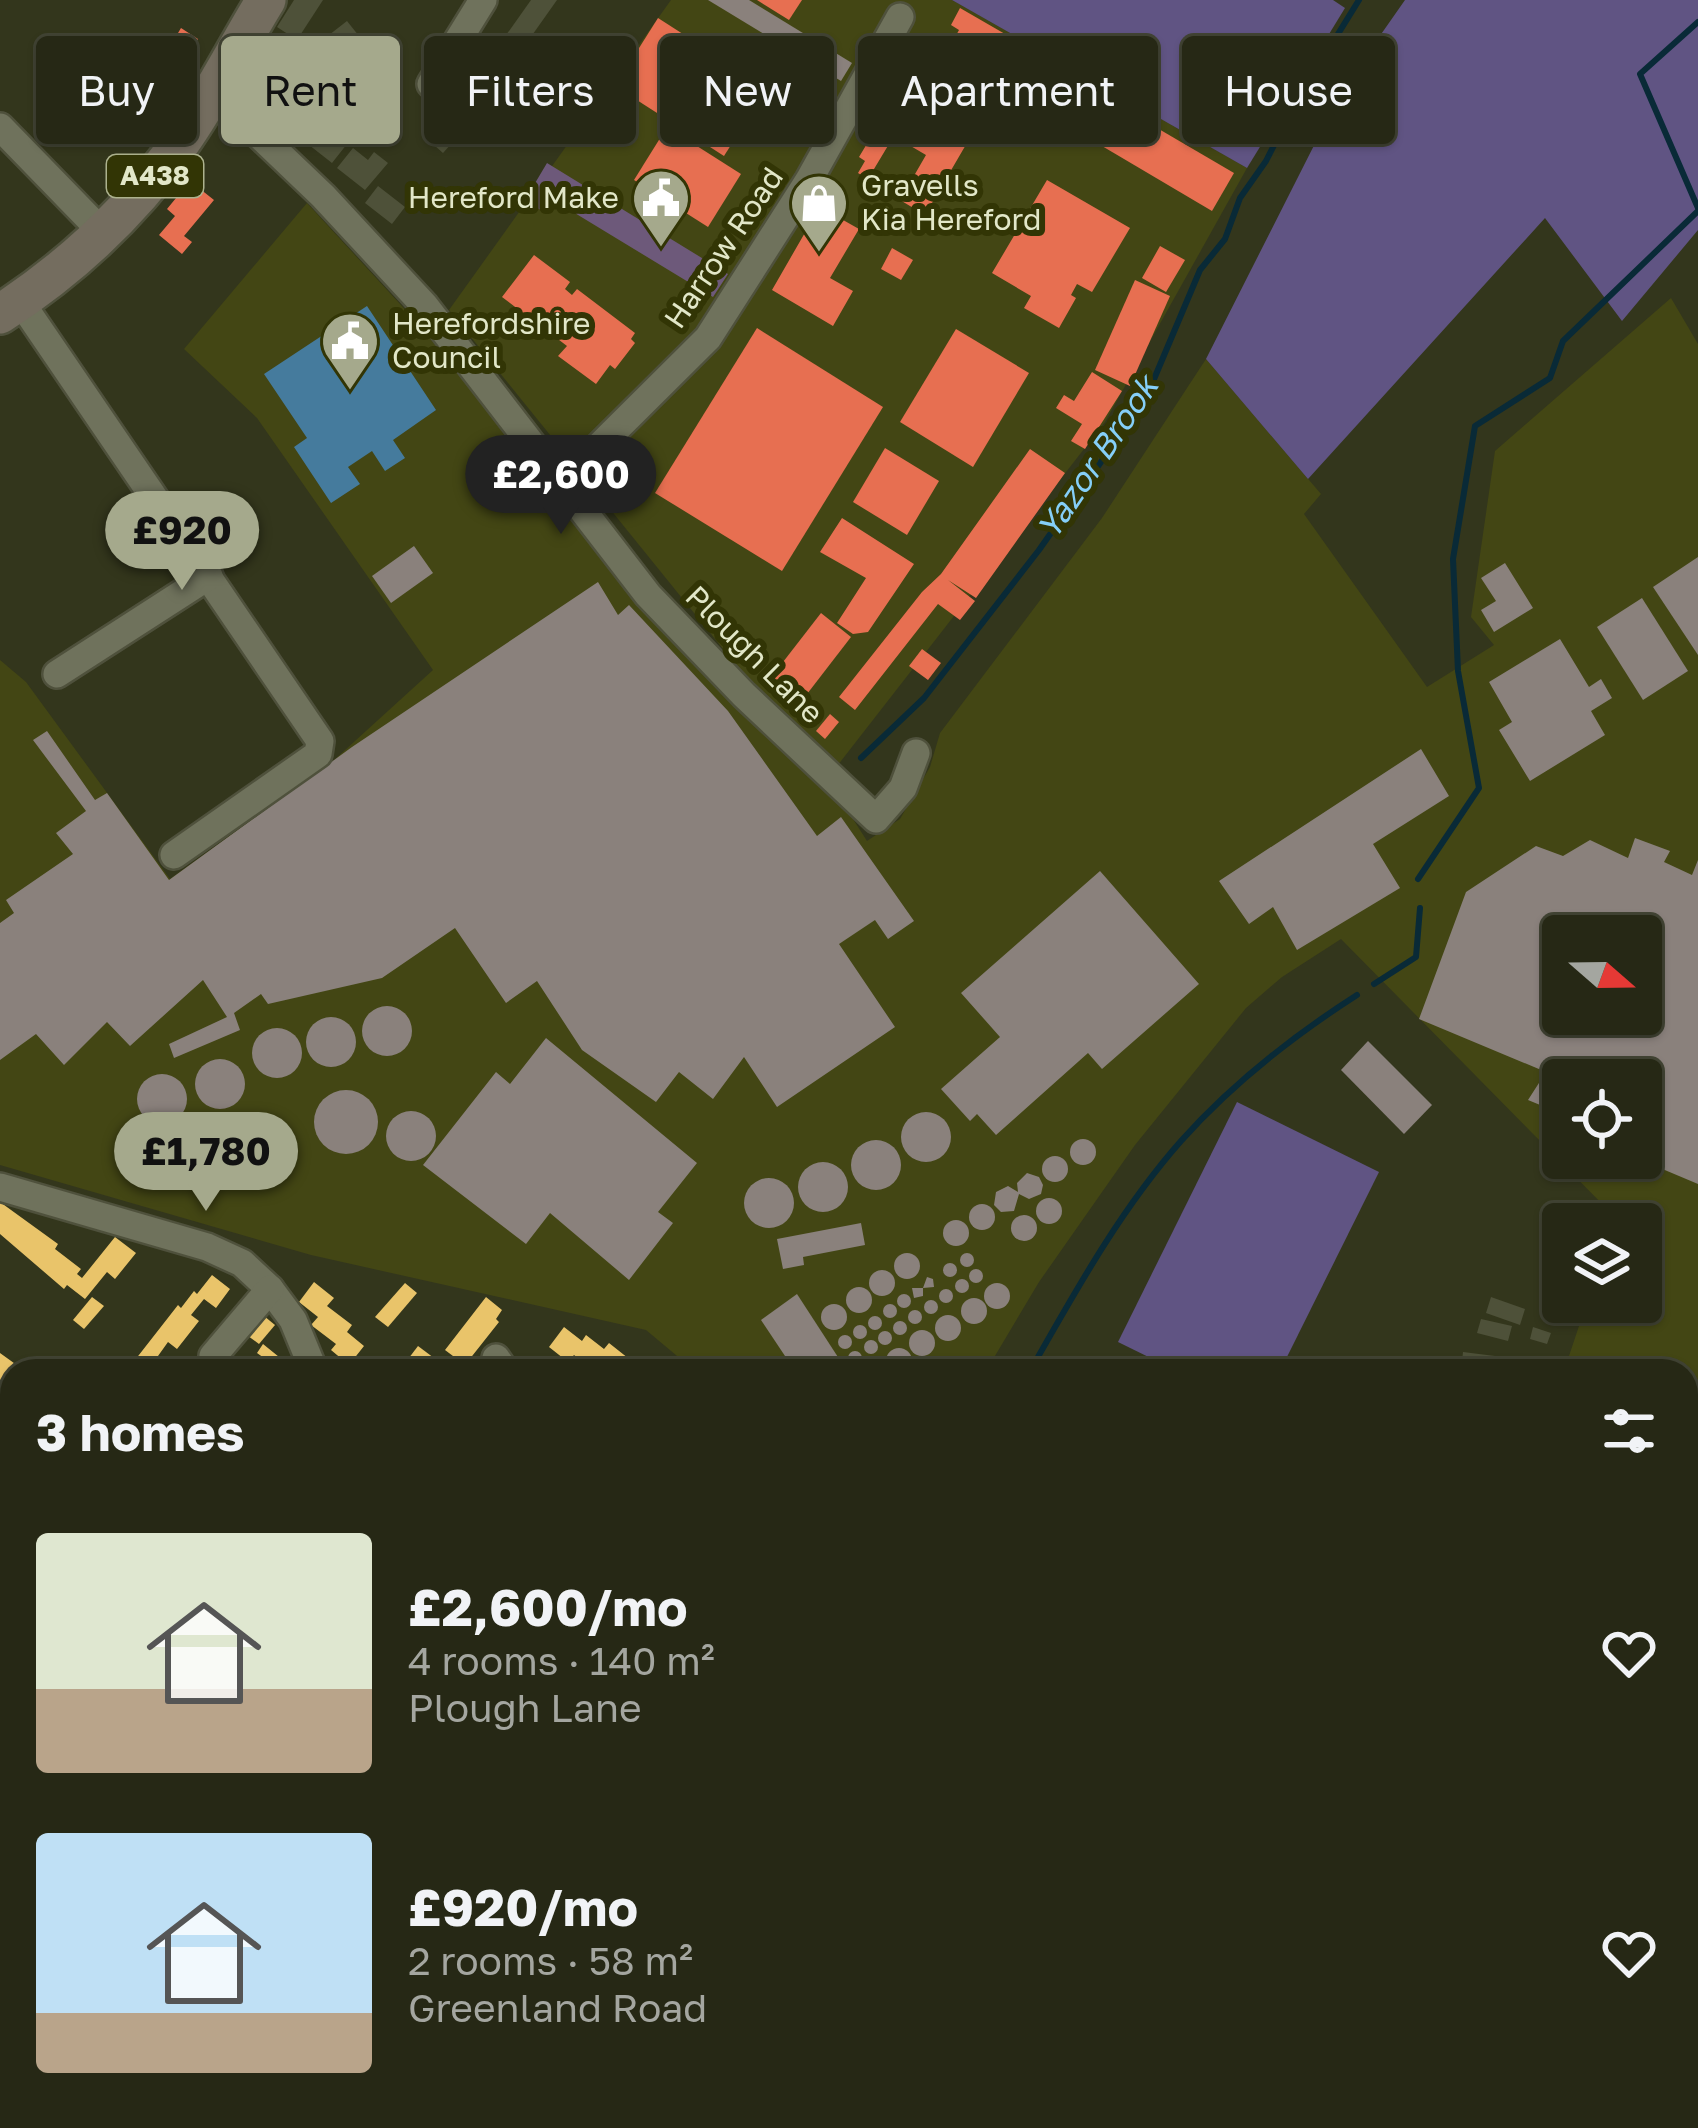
<!DOCTYPE html>
<html lang="en">
<head>
<meta charset="utf-8">
<style>
  body { margin:0; font-family:"Golos Text",sans-serif; background:#2e301e; color:#f1f3f6; height:100vh; display:flex; flex-direction:column; font-size:45px; white-space:nowrap }
  * { box-sizing:border-box; margin:0 }
  p { font-size:39px; color:#a4a6a0 }
  .icon { flex:none; width:66px; height:66px; fill:none; stroke:currentColor; stroke-width:2; stroke-linecap:round; stroke-linejoin:round }
  .map { position:relative; flex:1; overflow:hidden }
  .panel { position:absolute; left:0px; top:1359px; width:1698px; height:771px; display:flex; flex-direction:column; background:#262815; border-radius:36px 36px 0 0; box-shadow:0 3px 9px #0004,0 0 0 3px #424434 }
  .panel>* { flex:none }
  .top-card { position:absolute; left:36px; top:36px; width:1626px; height:108px; display:flex; gap:24px }
  .needle { width:78px; rotate:110deg }
  .controls { position:absolute; left:1542px; top:915px; display:grid; gap:24px }
  .controls a { display:grid; place-items:center; width:120px; height:120px; border-radius:12px; background:#262815; box-shadow:0 3px 9px #0004,0 0 0 3px #424434; font-size:60px }
  .price { position:absolute; translate:-50% -102px; padding:0 27px; border-radius:42px; background:#a5a98c; color:#111; font-size:39px; line-height:78px; filter:drop-shadow(0 3px 6px #0008) }
  .price::after { content:''; position:absolute; left:50%; top:72px; width:36px; height:27px; margin-left:-18px; background:inherit; clip-path:polygon(0 0,100% 0,50% 100%) }
  .price.active { background:#222; color:#fff }
  ul { padding:0; list-style:none }
  li { display:flex; align-items:center; gap:36px; height:300px; padding:0 36px }
  li span { display:grid; place-items:center; flex:none; width:336px; height:240px; border-radius:12px; color:#555 }
  li>.icon { margin-inline-start:auto }
  span .icon { width:144px; height:144px; fill:#fffc; stroke-width:1 }
  li b { font-size:51px }
  h2 { display:flex; justify-content:space-between; align-items:center; height:144px; padding:0 36px; font-size:51px }
  .tag { padding:0 42px; border-radius:12px; background:#262815; box-shadow:0 3px 9px #0004,0 0 0 3px #424434; font-size:42px; line-height:108px }
  .tag.active { background:#a5a98c; color:#111 }
  .map>svg:first-child { display:block }
</style>
</head>
<body>
<div class="map">
<svg width="1698" height="2128" viewBox="0 0 1698 2128">
  <rect width="100%" height="100%" fill="#33361c"/>
  <g fill="#434614" fill-rule="evenodd">
    <path d="M671,0H952L1247,168L1105,422L834,770L775,713L449,310Z"/>
    <path d="M307,203L412,317L749,720L846,808L867,841L900,819L930,767L940,733L1102,518L1206,359L1321,494L1304,514L1427,687L1494,645L1471,617L1495,451L1671,298L1698,344V1763L1686,1760V1371H1564L1587,1302H1641V1224H1613L1615,1217L1341,939L1282,977L1246,1008L1135,1145L1039,1282L986,1371H695L646,1330L311,1255L0,1165V660L26,682L170,879L333,761L433,670L257,418L184,349ZM1563,936H1641V1014H1563ZM1563,1080H1641V1158H1563Z"/>
  </g>
  <g fill="#605483">
    <path d="M952,0H1333L1345,8L1247,168Z"/>
    <path d="M1405,0H1698V230L1622,321L1545,218L1308,479L1206,359L1342,90Z"/>
    <path d="M1237,1102L1379,1172L1280,1371H1177L1118,1342Z"/>
    <path d="M1698,2063V2128H1607L1621,2118H1686V2072Z"/>
    <path d="M0,2082L12,2090V2118H53L67,2128H0Z"/>
    <path d="M1046,2118H1298L1307,2128H1035Z"/>
  </g>
  <g fill="#e9c46a">
    <path d="M0,1202L58,1244L55,1249L81,1269L77,1274L82,1278L115,1237L136,1253L115,1279L107,1272L85,1299L67,1285L64,1289L0,1234Z"/>
    <path d="M212,1275L230,1289L216,1308L204,1299L191,1315L199,1321L177,1349L168,1342L158,1356L177,1371H149L135,1360L178,1305L181,1308L194,1291L197,1294Z"/>
    <path d="M314,1282L334,1298L327,1306L352,1325L347,1332L364,1346L349,1365L331,1350L336,1344L311,1325L318,1317L299,1302Z"/>
    <path d="M405,1283L417,1293L388,1327L375,1317Z"/>
    <path d="M92,1297L104,1306L84,1329L73,1320Z"/>
    <path d="M486,1297L502,1310L496,1319L499,1322L465,1365L445,1350Z"/>
    <path d="M264,1316L275,1325L259,1344L248,1336Z"/>
    <path d="M564,1327L582,1341L586,1335L604,1349L609,1343L633,1362L626,1371H607L595,1361L590,1368L574,1355L568,1362L549,1347Z"/>
    <path d="M263,1344L284,1361L276,1371H253L264,1358L257,1353Z"/>
    <path d="M418,1346L438,1361L430,1371H399Z"/>
    <path d="M0,1353L25,1371H12V1395L0,1386Z"/>
    <path d="M0,1621L12,1629V1648L0,1665Z"/>
    <path d="M495,2118H523L516,2128H487Z"/>
    <path d="M556,2118H587L580,2128H549Z"/>
    <path d="M773,2118H791L803,2128H764Z"/>
  </g>
  <g fill="#e76f51">
    <path d="M757,0H802L789,20Z"/>
    <path d="M960,8L1050,60L1005,138L983,125L1006,86L947,52L959,30L951,25Z"/>
    <path d="M658,18L767,88L724,156L615,86Z"/>
    <path d="M181,28L198,39L175,75L159,65Z"/>
    <path d="M255,60L309,90L298,110L290,105L285,114L249,94L255,84L245,79Z"/>
    <path d="M1058,70L1234,173L1212,211L1036,107Z"/>
    <path d="M906,74L925,85L916,101L897,90Z"/>
    <path d="M879,84L913,104L868,179L858,173L865,161L859,157L874,132L857,122Z"/>
    <path d="M925,92L978,124L925,215L900,200L926,155L897,138Z"/>
    <path d="M160,93L178,106L160,131L142,119Z"/>
    <path d="M667,127L741,174L708,227L634,180Z"/>
    <path d="M1047,180L1130,228L1092,292L1077,284L1071,295L1076,298L1059,328L1024,308L1031,296L992,273Z"/>
    <path d="M190,181L214,200L184,236L192,242L182,254L159,235L175,216L167,209Z"/>
    <path d="M836,216L859,229L830,278L853,291L833,326L772,290L814,217L830,226Z"/>
    <path d="M1160,246L1185,260L1166,292L1142,278Z"/>
    <path d="M892,248L913,260L901,280L881,269Z"/>
    <path d="M534,255L570,282L565,289L572,295L577,289L635,333L631,339L635,343L615,369L610,365L596,384L558,356L567,346L546,330L538,340L516,323L523,313L502,297Z"/>
    <path d="M1135,280L1170,296L1130,386L1095,370Z"/>
    <path d="M757,328L883,407L782,571L655,493Z"/>
    <path d="M956,329L1029,373L973,467L900,422Z"/>
    <path d="M1092,372L1122,391L1085,449L1071,441L1082,424L1056,408L1064,395L1074,401Z"/>
    <path d="M885,448L939,481L907,535L853,502Z"/>
    <path d="M1030,449L1065,473L976,598L948,580L975,601L960,620L938,604L855,710L839,697L922,592L941,574Z"/>
    <path d="M842,518L914,564L868,632L853,634L837,623L866,578L820,552Z"/>
    <path d="M821,613L851,637L797,707L766,684Z"/>
    <path d="M922,649L941,663L928,680L909,666Z"/>
    <path d="M830,714L839,722L825,739L816,731Z"/>
  </g>
  <path fill="#6d597a" d="M547,163L728,274L713,297L555,201L547,214L525,200Z"/>
  <g fill="#457b9d">
    <path d="M367,306L436,410L393,440L405,458L385,471L372,451L348,467L360,484L331,503L294,447L307,438L264,374Z"/>
    <path d="M270,2118H395L387,2128H248L254,2120L263,2127Z"/>
  </g>
  <g fill="#8a817c" fill-rule="evenodd">
    <path d="M708,0H749L852,63L841,81Z"/>
    <path d="M414,546L433,573L391,603L372,576Z"/>
    <path d="M1698,557V655L1653,587Z"/>
    <path d="M1505,563L1533,608L1494,632L1481,610L1496,601L1481,578Z"/>
    <path d="M598,582L618,615L629,605L728,711L817,836L841,817L914,921L888,939L875,920L839,944L895,1027L777,1107L744,1057L713,1099L679,1072L656,1102L582,1050L537,981L506,1003L455,928L382,978L268,1004L261,994L234,1013L240,1030L174,1058L169,1044L227,1017L203,980L130,1046L107,1022L64,1065L36,1034L0,1060V923L14,913L6,900L73,854L56,833L86,811L33,740L47,731L95,800L107,793L169,880L352,747Z"/>
    <path d="M1642,598L1688,671L1643,700L1597,627Z"/>
    <path d="M1560,639L1589,687L1601,679L1612,698L1591,711L1605,735L1530,781L1499,730L1512,722L1489,682Z"/>
    <path d="M1421,749L1449,796L1373,844L1400,888L1297,950L1273,907L1249,924L1219,881Z"/>
    <path d="M1635,838L1670,851L1664,862L1692,875L1698,860V1184L1641,1160V1080H1563V1128L1539,1118L1545,1107L1528,1100L1546,1072L1419,1019L1466,892L1536,846L1563,856L1590,840L1628,858ZM1563,936H1641V1014H1563Z"/>
    <path d="M1100,871L1199,984L1102,1069L1088,1053L996,1135L977,1114L970,1121L941,1089L1000,1037L961,993Z"/>
    <circle cx="387" cy="1031" r="25"/>
    <circle cx="331" cy="1042" r="25"/>
    <circle cx="277" cy="1053" r="25"/>
    <path d="M546,1038L697,1163L658,1212L673,1223L629,1280L550,1213L526,1244L423,1165L496,1072L510,1084Z"/>
    <path d="M1368,1041L1432,1105L1404,1134L1341,1070Z"/>
    <circle cx="220" cy="1084" r="25"/>
    <circle cx="162" cy="1099" r="25"/>
    <circle cx="346" cy="1122" r="32"/>
    <circle cx="411" cy="1136" r="25"/>
    <circle cx="926" cy="1137" r="25"/>
    <circle cx="1083" cy="1152" r="13"/>
    <circle cx="876" cy="1165" r="25"/>
    <circle cx="1055" cy="1169" r="13"/>
    <circle cx="823" cy="1187" r="25"/>
    <path d="M1027,1173L1039,1177L1043,1185L1041,1194L1029,1199L1019,1194L1014,1211L1001,1212L994,1205L996,1192L1008,1186L1018,1192L1017,1183Z"/>
    <circle cx="769" cy="1203" r="25"/>
    <circle cx="1049" cy="1211" r="13"/>
    <circle cx="982" cy="1217" r="13"/>
    <circle cx="1024" cy="1228" r="13"/>
    <circle cx="956" cy="1233" r="13"/>
    <path d="M861,1223L865,1245L803,1257L804,1265L783,1269L777,1239Z"/>
    <circle cx="907" cy="1266" r="13"/>
    <circle cx="967" cy="1260" r="7"/>
    <circle cx="950" cy="1270" r="7"/>
    <circle cx="976" cy="1276" r="7"/>
    <circle cx="882" cy="1283" r="13"/>
    <path d="M927,1277L933,1279L934,1287L923,1288V1296L914,1298L912,1288H923Z"/>
    <circle cx="962" cy="1286" r="7"/>
    <circle cx="997" cy="1296" r="13"/>
    <circle cx="859" cy="1300" r="13"/>
    <circle cx="946" cy="1296" r="7"/>
    <path d="M797,1294L847,1371H795L761,1320Z"/>
    <circle cx="904" cy="1301" r="7"/>
    <circle cx="974" cy="1311" r="13"/>
    <circle cx="931" cy="1307" r="7"/>
    <circle cx="834" cy="1317" r="13"/>
    <circle cx="890" cy="1311" r="7"/>
    <circle cx="915" cy="1317" r="7"/>
    <circle cx="948" cy="1328" r="13"/>
    <circle cx="875" cy="1323" r="7"/>
    <circle cx="900" cy="1328" r="7"/>
    <circle cx="860" cy="1332" r="7"/>
    <circle cx="922" cy="1343" r="13"/>
    <circle cx="885" cy="1338" r="7"/>
    <circle cx="845" cy="1342" r="7"/>
    <circle cx="871" cy="1347" r="7"/>
    <circle cx="899" cy="1361" r="13"/>
    <circle cx="855" cy="1358" r="7"/>
  </g>
  <g fill="none" stroke-linecap="round" stroke-linejoin="round">
    <g stroke="#092a37" stroke-width="6">
      <path d="M1698,22L1640,74L1698,208"/>
      <path d="M861,758L924,698L1039,550L1146,398L1200,270L1225,239L1240,198L1266,161L1296,102L1359,0"/>
      <path d="M1418,879L1479,788L1458,671L1453,559L1475,426L1550,378L1563,341L1698,211"/>
      <path d="M1374,984L1416,957L1420,908"/>
      <path d="M1030,1371C1075,1292 1120,1210 1181,1141C1232,1084 1293,1036 1357,995"/>
    </g>
  </g>
  <g fill="#4e5139">
    <path d="M294,0H323L297,40L277,27Z"/>
    <path d="M531,0H557L499,82L482,69Z"/>
    <path d="M347,21L382,65L363,80L329,35Z"/>
    <path d="M482,75L499,88L486,107L468,94Z"/>
    <path d="M463,96L481,111L443,153L426,138Z"/>
    <path d="M326,113L339,124L333,132L347,144L332,163L304,141Z"/>
    <path d="M353,148L368,160L374,152L388,163L365,190L337,168Z"/>
    <path d="M378,186L405,207L392,224L365,203Z"/>
    <path d="M1491,1297L1525,1309L1520,1325L1486,1313Z"/>
    <path d="M1481,1319L1512,1326L1508,1341L1477,1333Z"/>
    <path d="M1533,1327L1551,1333L1547,1344L1530,1339Z"/>
    <path d="M1463,1352L1511,1358L1509,1371H1461Z"/>
    <path d="M1390,2118H1419L1422,2128H1393Z"/>
  </g>
  <g fill="none" stroke-linecap="round" stroke-linejoin="round">
    <g stroke="#4f513c" stroke-width="32">
      <g id="minor">
        <path d="M431,84L483,0"/>
        <path d="M212,90L323,196L425,306L648,595L744,695L876,819L903,788L916,753"/>
        <path d="M0,127L105,235"/>
        <path d="M20,301L320,741L318,754L174,855"/>
        <path d="M560,485L708,338L809,180L900,17"/>
        <path d="M57,674L209,576"/>
        <path d="M0,1187L207,1247L242,1263L270,1289L293,1320L314,1371"/>
        <path d="M213,1356L270,1289"/>
        <path d="M496,1358L505,1371"/>
        <path d="M0,1423L12,1432"/>
        <path d="M0,1689L12,1673"/>
        <path d="M0,1769L12,1774"/>
        <path d="M719,2118L730,2128"/>
        <path d="M196,2128L203,2118"/>
        <path d="M538,2128L545,2118"/>
      </g>
    </g>
    <g stroke="#4f513c" stroke-width="44">
      <g id="highway">
        <path d="M0,314C71,268 131,212 180,143C212,98 237,47 266,0"/>
        <path d="M0,2029L12,2039"/>
        <path d="M0,2068L12,2077"/>
        <path d="M66,2118L82,2128"/>
        <path d="M105,2118L115,2128"/>
      </g>
    </g>
    <use href="#minor" stroke="#6f725c" stroke-width="27"/>
    <use href="#highway" stroke="#746d5f" stroke-width="39"/>
  </g>
  <defs>
    <g id="civic-pin" transform="scale(3)"><path d="M0 17L-7.5 6A9.5 9.5 0 1 1 7.5 6Z" fill="#a5a98c" stroke="#323505"/><path d="M-.6-6.5H3V-4.5H.6V-3L4-1V1h2V6H-6V1h2V-1L-.6-3ZM-1.2 2.5V6h2.4V2.5Z" fill="#fff"/></g>
    <g id="shop-pin" transform="scale(3)"><path d="M0 17L-7.5 6A9.5 9.5 0 1 1 7.5 6Z" fill="#a5a98c" stroke="#323505"/><path d="M-5-2.5h2.3a2.7 3.5 0 0 1 5.4 0H5L5.5 6h-11ZM-1.5-2.5h3a1.5 2.3 0 0 0-3 0Z" fill="#fff"/></g>
  </defs>
  <g fill-rule="evenodd">
    <use href="#civic-pin" x="661" y="198"/>
    <use href="#shop-pin" x="819" y="203"/>
    <use href="#civic-pin" x="350" y="341"/>
  </g>
  <g text-anchor="middle" stroke-width="12" stroke-linejoin="round" paint-order="stroke">
    <rect fill="#323505" stroke="#adb28e" stroke-width="3" x="107" y="155" width="96" height="42" rx="9"/>
    <g font-size="27" font-weight="bold" fill="#e2e7c8">
      <text x="155" y="185">A438</text>
    </g>
    <g font-size="30" fill="#e2e7c8" stroke="#323505" text-anchor="start">
      <text x="861" y="196">Gravells<tspan x="861" dy="34">Kia Hereford</tspan></text>
      <text x="619" y="208" text-anchor="end">Hereford Make</text>
      <text x="392" y="334">Herefordshire<tspan x="392" dy="34">Council</tspan></text>
    </g>
    <g font-size="30" fill="#e2e7c8" stroke="#323505">
      <text transform="translate(724 248) rotate(-56)" y="10">Harrow Road</text>
      <text transform="translate(754 655) rotate(45)" y="10">Plough Lane</text>
    </g>
    <g font-size="33" font-style="italic" fill="#85cff8" stroke="#323505">
      <text transform="translate(1097 457) rotate(-56)" y="12">Yazor Brook</text>
    </g>
  </g>
</svg>
<div class="controls">
<a><svg class="needle" viewBox="-14 -14 28 28"><path d="M0-13l5 13h-10z" fill="#e53935"/><path d="M0 13l5-13h-10z" fill="#a4a6a0"/></svg></a>
<a><svg class="icon" aria-label="locate" viewBox="0 0 24 24"><circle cx="12" cy="12" r="6"/><path d="M12 2v4M12 18v4M2 12h4M18 12h4"/></svg></a>
<a><svg class="icon" aria-label="layers" viewBox="0 0 24 24"><path d="M12 4l9 5-9 5-9-5zM3 14l9 5 9-5"/></svg></a>
</div>
<b class="price active" style="left:561px;top:537px">£2,600</b>
<b class="price" style="left:182px;top:593px">£920</b>
<b class="price" style="left:206px;top:1214px">£1,780</b>
<div class="top-card">
<a class="tag">Buy</a>
<a class="tag active">Rent</a>
<a class="tag">Filters</a>
<a class="tag">New</a>
<a class="tag">Apartment</a>
<a class="tag">House</a>
</div>
<section class="panel">
<h2>3 homes<svg class="icon" aria-label="filters" viewBox="0 0 24 24"><path d="M4 7h16M4 17h16"/><circle cx="9" cy="7" r="2"/><circle cx="15" cy="17" r="2"/></svg></h2>
<ul>
<li><span style="background:linear-gradient(#dfe7d0 65%,#b9a48a 0)"><svg class="icon" aria-label="home" viewBox="0 0 24 24"><path d="M3 11l9-7 9 7M6 9v11h12V9"/></svg></span><div><b>£2,600/mo</b><p>4 rooms · 140 m²</p><p>Plough Lane</p></div><svg class="icon" aria-label="heart" viewBox="0 0 24 24"><path d="M12 20l-8-8c-3-5 5-10 8-4 3-6 11-1 8 4z"/></svg></li>
<li><span style="background:linear-gradient(#bfe0f5 75%,#b9a48a 0)"><svg class="icon" aria-label="home" viewBox="0 0 24 24"><path d="M3 11l9-7 9 7M6 9v11h12V9"/></svg></span><div><b>£920/mo</b><p>2 rooms · 58 m²</p><p>Greenland Road</p></div><svg class="icon" aria-label="heart" viewBox="0 0 24 24"><path d="M12 20l-8-8c-3-5 5-10 8-4 3-6 11-1 8 4z"/></svg></li>
</ul>
</section>
</div>
</body>
</html>
